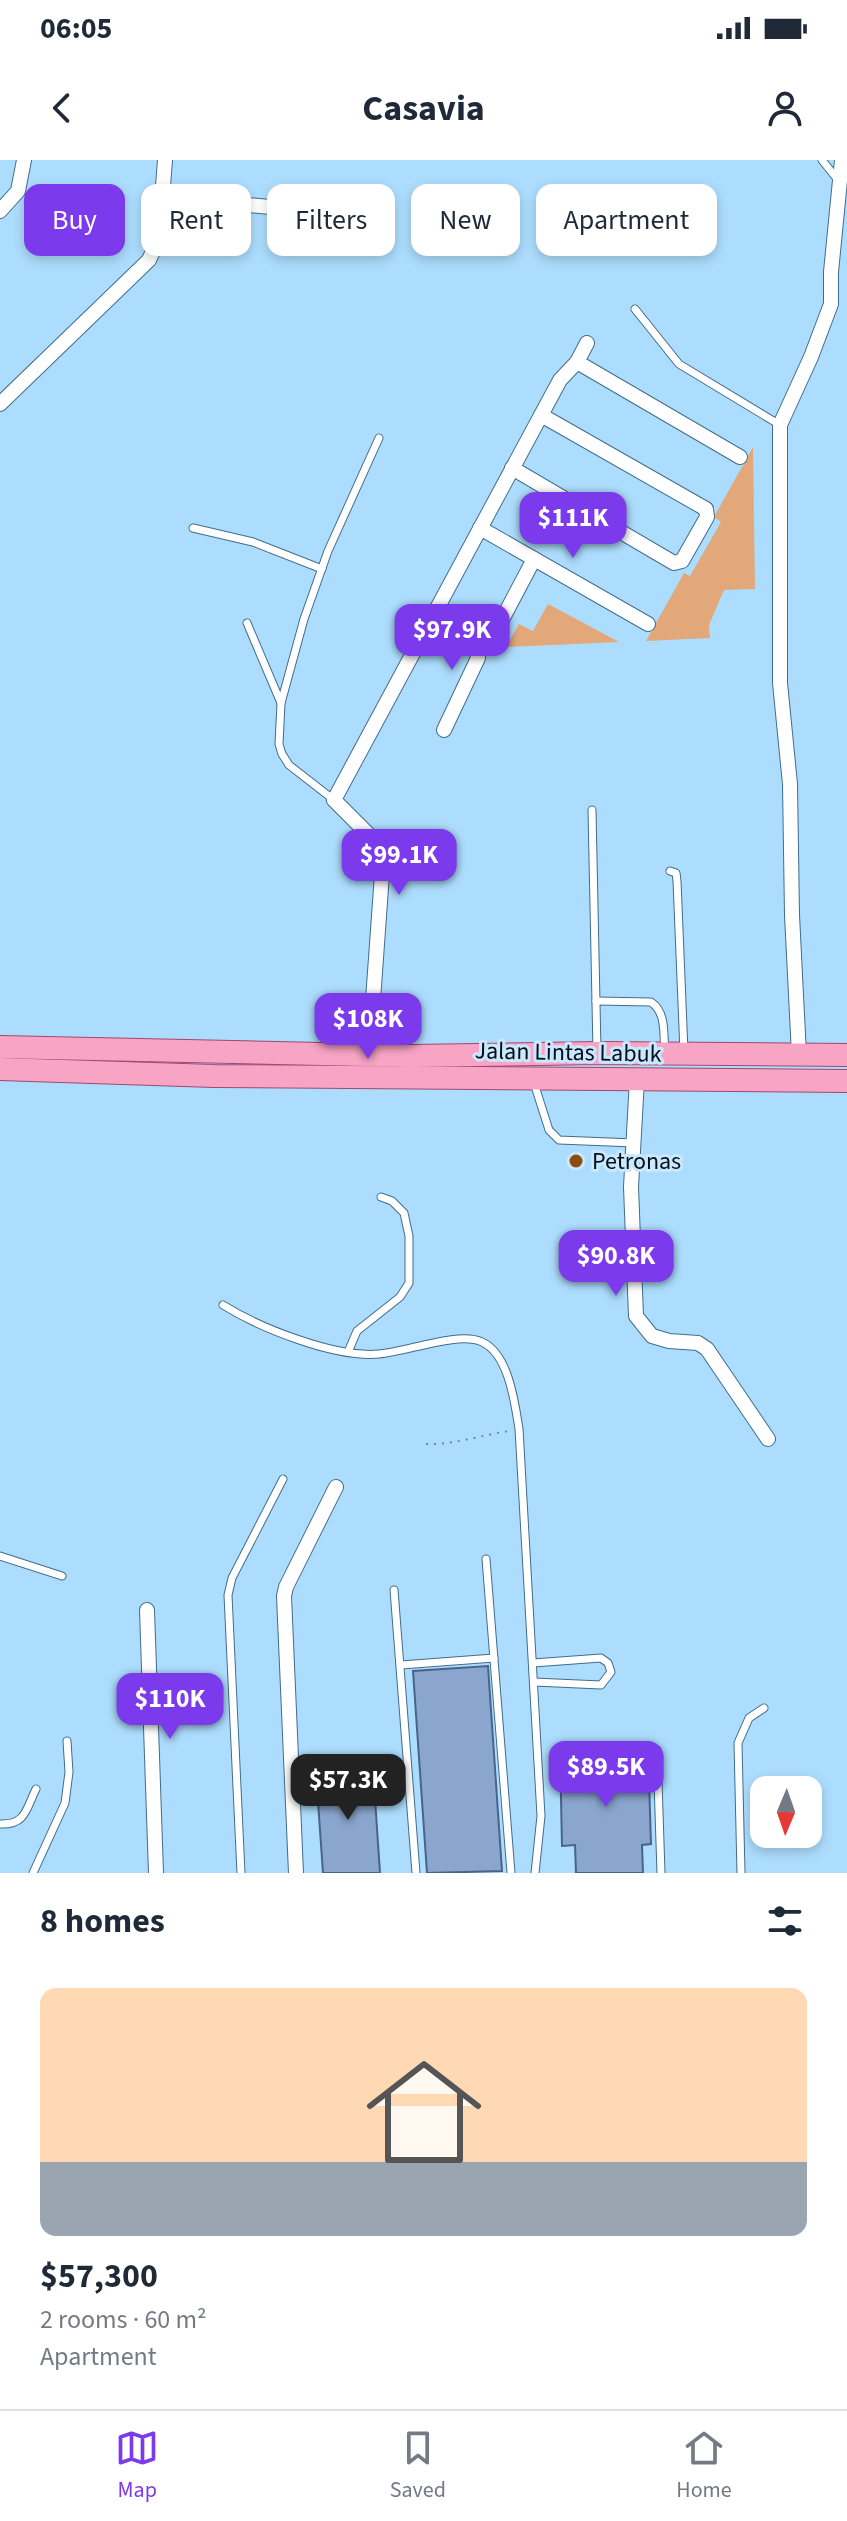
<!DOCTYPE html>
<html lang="en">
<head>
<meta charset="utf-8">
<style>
  body { margin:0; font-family:"Source Sans 3",sans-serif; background:#f6f6f7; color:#1f2937; height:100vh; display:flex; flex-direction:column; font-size:30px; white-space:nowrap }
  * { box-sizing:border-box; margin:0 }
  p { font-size:26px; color:#747a83 }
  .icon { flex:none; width:44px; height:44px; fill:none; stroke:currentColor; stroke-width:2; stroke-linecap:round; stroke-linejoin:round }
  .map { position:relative; height:1713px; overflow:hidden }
  .details { display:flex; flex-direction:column; background:#fff; flex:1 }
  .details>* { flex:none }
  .top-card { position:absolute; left:24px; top:24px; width:800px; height:72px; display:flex; gap:16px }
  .needle { width:52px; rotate:182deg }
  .fabs { position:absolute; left:750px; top:1616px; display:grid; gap:16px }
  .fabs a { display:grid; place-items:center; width:72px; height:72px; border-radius:16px; background:#fff; box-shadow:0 4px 12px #0003; font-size:40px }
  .price { position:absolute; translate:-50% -68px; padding:0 18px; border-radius:16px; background:#7c3aed; color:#fff; font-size:26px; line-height:52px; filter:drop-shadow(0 2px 4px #0008) }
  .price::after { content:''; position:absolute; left:50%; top:48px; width:24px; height:18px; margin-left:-12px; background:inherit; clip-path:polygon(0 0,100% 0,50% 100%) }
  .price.selected { background:#222; color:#fff }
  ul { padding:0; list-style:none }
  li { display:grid; align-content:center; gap:16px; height:424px; padding:0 40px }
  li+li { border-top:2px solid #e0e1e3 }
  li span { display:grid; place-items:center; height:248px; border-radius:16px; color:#555 }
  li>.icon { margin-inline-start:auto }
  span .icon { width:144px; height:144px; fill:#fffc; stroke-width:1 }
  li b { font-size:34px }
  h2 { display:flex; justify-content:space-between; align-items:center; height:96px; padding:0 40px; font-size:34px }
  .chip { padding:0 28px; border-radius:16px; background:#fff; box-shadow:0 4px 12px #0003; font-size:28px; line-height:72px }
  .chip.selected { background:#7c3aed; color:#fff }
  .status { display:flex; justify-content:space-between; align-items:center; height:56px; padding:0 40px; background:#fff; direction:ltr }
  .status svg { height:22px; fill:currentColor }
  header { display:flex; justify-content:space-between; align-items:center; height:104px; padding:0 40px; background:#fff; font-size:36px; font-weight:700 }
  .tab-bar { display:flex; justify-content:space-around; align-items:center; height:112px; border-top:2px solid #e0e1e3; background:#fff; font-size:22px; color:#747a83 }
  .tab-bar a { display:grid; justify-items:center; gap:4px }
  .tab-bar .selected { color:#7c3aed }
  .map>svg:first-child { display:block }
</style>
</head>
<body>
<div class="status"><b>06:05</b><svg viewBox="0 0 49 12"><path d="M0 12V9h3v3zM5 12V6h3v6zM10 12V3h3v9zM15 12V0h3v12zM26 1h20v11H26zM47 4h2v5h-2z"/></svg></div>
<header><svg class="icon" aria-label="back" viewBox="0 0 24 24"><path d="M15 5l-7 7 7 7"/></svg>Casavia<svg class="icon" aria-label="person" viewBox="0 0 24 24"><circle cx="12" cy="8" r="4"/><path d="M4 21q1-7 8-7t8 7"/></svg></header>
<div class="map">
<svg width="847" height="1713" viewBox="0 0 847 1713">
  <rect width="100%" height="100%" fill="#adddfe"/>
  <g fill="#e2a87a">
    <path d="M753,287L755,429L724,430L709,465L710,478L646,481L684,413L690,416L721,362L714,357Z"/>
    <path d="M548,444L619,482L506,487L519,464L533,471Z"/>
  </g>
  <g fill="#8aa5ce" stroke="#4a6389" stroke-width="2">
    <path d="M488,1506L502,1711L427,1713L413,1511Z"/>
    <path d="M648,1589L651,1684L642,1685L643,1713H576L575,1685L562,1686L560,1591Z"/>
    <path d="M373,1609L380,1713H323L316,1613Z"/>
  </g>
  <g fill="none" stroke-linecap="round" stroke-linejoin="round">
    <g stroke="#406d8a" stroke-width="9">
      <g id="service">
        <path d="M822,0L838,20"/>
        <path d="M635,149L679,204L780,265"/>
        <path d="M193,368L253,382L322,409"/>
        <path d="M247,463L281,543"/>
        <path d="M334,640L289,605L282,594L279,584L281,543L304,459L328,391L379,278"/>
        <path d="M592,650L597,891"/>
        <path d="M670,711L676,713L677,721L684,892"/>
        <path d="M596,841L651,842C667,853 663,875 665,892"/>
        <path d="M534,923L549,970L559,980L634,983"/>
        <path d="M223,1145C260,1168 335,1198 379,1194C407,1192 458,1171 482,1182C509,1194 515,1244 519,1269L541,1656L535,1713"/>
        <path d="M348,1192L357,1171L400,1137L409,1123V1076L404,1053L392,1041L381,1037"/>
        <path d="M0,1396L62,1416"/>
        <path d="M486,1399L511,1713"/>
        <path d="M394,1430L416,1713"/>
        <path d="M533,1503L601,1498L608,1503L611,1512L601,1525L534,1522"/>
        <path d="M401,1505L494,1498"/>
        <path d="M657,1590L661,1713"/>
        <path d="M0,1664C26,1665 26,1649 36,1629"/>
        <path d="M33,1713L65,1643L69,1612L67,1581"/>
        <path d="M241,1713L228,1435L232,1418L283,1319"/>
        <path d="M741,1713L738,1583L749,1558L764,1548"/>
      </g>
    </g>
    <g stroke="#406d8a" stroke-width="16">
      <g id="minor">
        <path d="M162,37L292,49"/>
        <path d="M0,51L18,31L24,0"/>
        <path d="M577,202L740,297"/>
        <path d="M0,244L149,100L159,78L165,0"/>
        <path d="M512,308L674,403L682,401L707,357L706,349L541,255"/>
        <path d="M480,368L648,464"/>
        <path d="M429,462L472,488L477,492L478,498L444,570"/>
        <path d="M495,473L534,399"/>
        <path d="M344,891L362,883L371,868L383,700L376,682L334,640L560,220L577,202L587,183"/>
        <path d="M799,895L792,755L790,624L780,523V265L811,197L831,144V112L842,0"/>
        <path d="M637,919L631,1027L636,1156L652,1176L669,1181L698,1183L707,1189L768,1279"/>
        <path d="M147,1450L156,1713"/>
        <path d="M296,1713L284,1436L286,1427L336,1327"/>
      </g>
    </g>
    <g stroke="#9e496f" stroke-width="24">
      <g id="primary">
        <path d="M0,887L411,896L597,893L847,895"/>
        <path d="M0,909L214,916L847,921"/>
      </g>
    </g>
    <path stroke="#698ca4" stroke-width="2" stroke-dasharray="2 6" stroke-linecap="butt" d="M426,1284C453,1285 482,1275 509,1271"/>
    <use href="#service" stroke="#fff" stroke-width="7"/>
    <use href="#minor" stroke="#fff" stroke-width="14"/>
    <use href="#primary" stroke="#f8a4c4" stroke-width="22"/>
  </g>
  <circle fill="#8b4e0f" stroke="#cbe7fc" stroke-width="3" cx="576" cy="1001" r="8"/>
  <g text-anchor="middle" stroke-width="6" stroke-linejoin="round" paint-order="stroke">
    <g font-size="24" fill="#01101b" stroke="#cbe7fc">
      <text transform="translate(568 892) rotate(1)" y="8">Jalan Lintas Labuk</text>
    </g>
    <g font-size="24" fill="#01101b" stroke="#cbe7fc" text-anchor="start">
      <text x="592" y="1009">Petronas</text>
    </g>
  </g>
</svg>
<div class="fabs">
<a><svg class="needle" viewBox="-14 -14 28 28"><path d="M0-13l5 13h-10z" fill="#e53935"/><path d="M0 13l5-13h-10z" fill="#747a83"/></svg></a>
</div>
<b class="price" style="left:573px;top:400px">$111K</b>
<b class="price" style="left:452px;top:512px">$97.9K</b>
<b class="price" style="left:399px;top:737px">$99.1K</b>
<b class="price" style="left:368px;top:901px">$108K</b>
<b class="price" style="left:616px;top:1138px">$90.8K</b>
<b class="price" style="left:170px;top:1581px">$110K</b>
<b class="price" style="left:606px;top:1649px">$89.5K</b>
<b class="price selected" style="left:348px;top:1662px">$57.3K</b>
<div class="top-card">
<a class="chip selected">Buy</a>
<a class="chip">Rent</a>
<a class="chip">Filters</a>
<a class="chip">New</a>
<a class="chip">Apartment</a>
</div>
</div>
<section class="details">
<h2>8 homes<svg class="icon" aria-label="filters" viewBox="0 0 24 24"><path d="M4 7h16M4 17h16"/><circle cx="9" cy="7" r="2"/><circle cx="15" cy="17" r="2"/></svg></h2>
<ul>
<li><span style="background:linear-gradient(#ffd9b3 70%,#9aa5b1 0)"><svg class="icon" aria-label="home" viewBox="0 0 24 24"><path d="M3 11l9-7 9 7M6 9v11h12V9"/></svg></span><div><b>$57,300</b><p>2 rooms · 60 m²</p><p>Apartment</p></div></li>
</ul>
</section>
<nav class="tab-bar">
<a class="selected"><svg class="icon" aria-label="map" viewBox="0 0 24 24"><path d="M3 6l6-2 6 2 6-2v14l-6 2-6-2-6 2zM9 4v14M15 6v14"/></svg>Map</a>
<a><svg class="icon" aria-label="saved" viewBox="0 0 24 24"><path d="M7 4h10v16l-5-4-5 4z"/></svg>Saved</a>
<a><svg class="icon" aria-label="home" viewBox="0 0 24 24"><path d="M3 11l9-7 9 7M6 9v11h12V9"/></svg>Home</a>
</nav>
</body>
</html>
